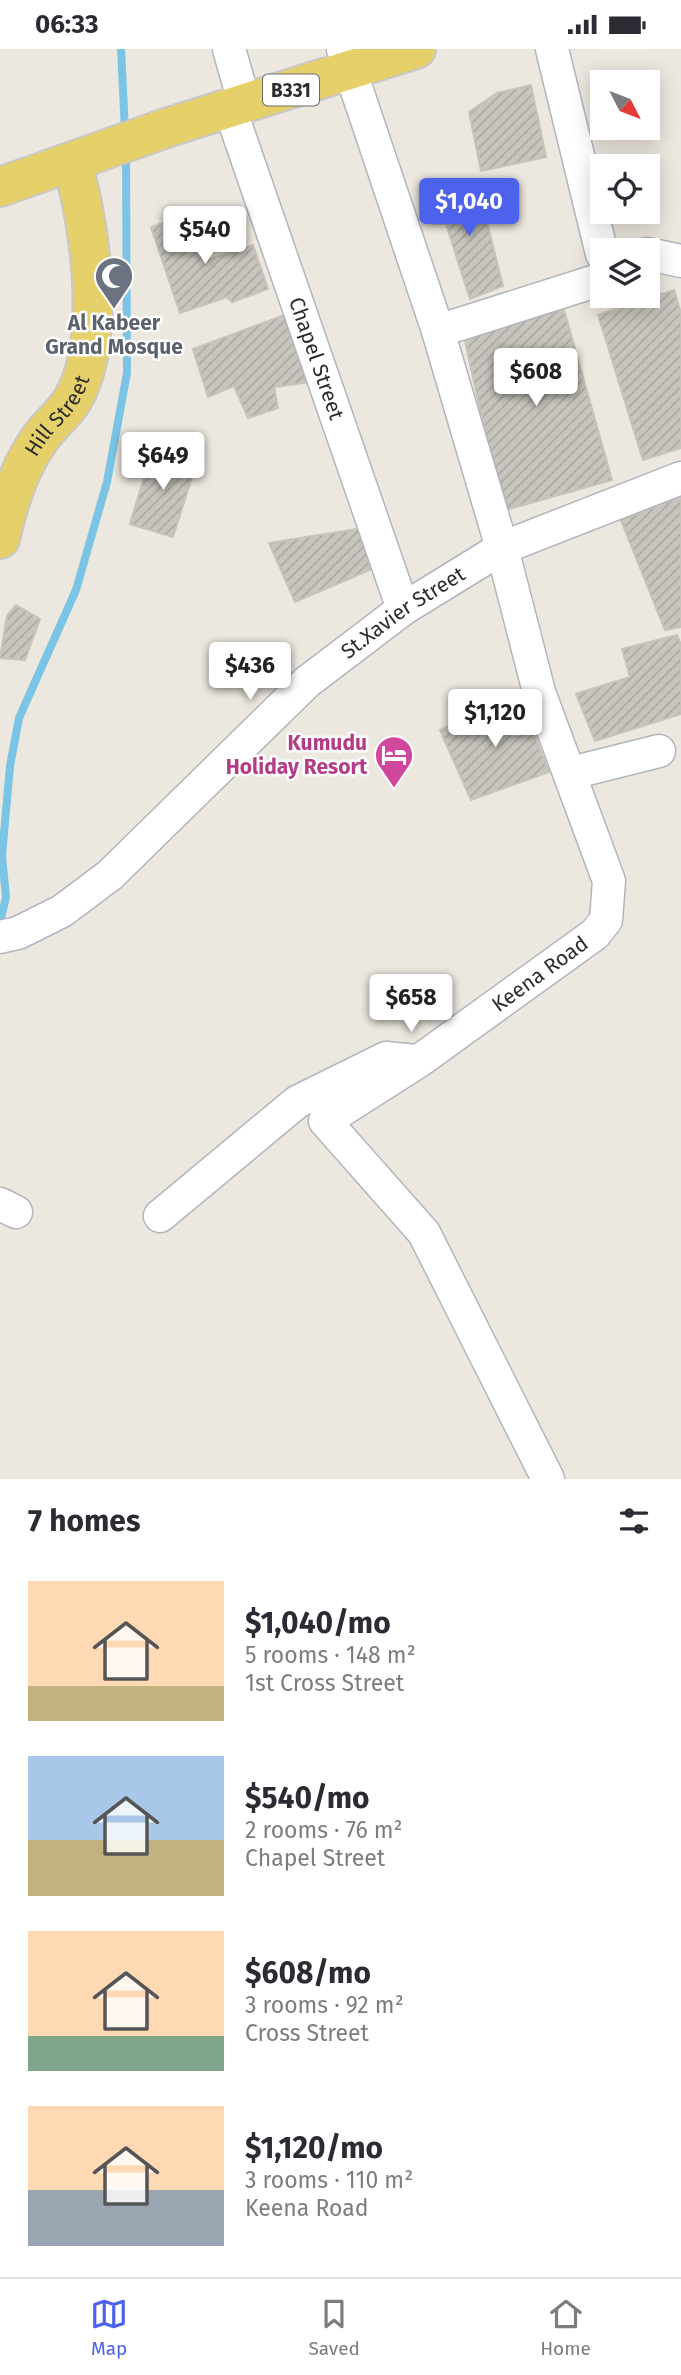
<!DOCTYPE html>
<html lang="en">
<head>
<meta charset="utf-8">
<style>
  body { margin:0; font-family:"Fira Sans",sans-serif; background:#f7f7f7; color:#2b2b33; height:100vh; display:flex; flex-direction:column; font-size:26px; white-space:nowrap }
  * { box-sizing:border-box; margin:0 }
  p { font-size:23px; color:#7c7c81 }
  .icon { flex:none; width:38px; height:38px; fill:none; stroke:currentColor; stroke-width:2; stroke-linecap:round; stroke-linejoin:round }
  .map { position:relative; height:1430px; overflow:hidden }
  .panel { display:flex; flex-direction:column; background:#fff; flex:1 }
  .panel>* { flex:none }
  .needle { width:46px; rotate:132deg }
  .buttons { position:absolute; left:590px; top:21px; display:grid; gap:14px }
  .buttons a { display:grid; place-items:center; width:70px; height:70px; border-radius:0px; background:#fff; box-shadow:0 4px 18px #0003; font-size:35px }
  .price { position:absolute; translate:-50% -60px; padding:0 16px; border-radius:7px; background:#fff; color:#222; font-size:23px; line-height:46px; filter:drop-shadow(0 2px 4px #0008) }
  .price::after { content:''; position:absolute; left:50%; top:42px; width:21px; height:16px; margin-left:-10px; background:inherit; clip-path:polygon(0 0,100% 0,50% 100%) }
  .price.current { background:#4c62ec; color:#fff }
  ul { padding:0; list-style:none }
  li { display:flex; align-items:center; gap:21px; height:175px; padding:0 28px }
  li span { display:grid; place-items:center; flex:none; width:196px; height:140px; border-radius:0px; color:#555 }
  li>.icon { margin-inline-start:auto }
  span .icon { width:84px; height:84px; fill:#fffc; stroke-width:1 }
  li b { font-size:30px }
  h2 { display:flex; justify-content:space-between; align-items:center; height:84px; padding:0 28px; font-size:30px }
  .status { display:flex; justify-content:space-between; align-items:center; height:49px; padding:0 35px; background:#fff; direction:ltr }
  .status svg { height:19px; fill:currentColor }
  .tab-bar { display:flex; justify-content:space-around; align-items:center; height:98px; border-top:2px solid #e1e1e2; background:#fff; font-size:19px; color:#7c7c81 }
  .tab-bar a { display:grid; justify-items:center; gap:4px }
  .tab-bar .current { color:#4c62ec }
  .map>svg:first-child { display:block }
</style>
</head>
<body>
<div class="status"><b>06:33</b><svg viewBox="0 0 49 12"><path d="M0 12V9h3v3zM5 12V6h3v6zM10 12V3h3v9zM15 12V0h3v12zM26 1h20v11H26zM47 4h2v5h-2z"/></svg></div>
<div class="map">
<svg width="681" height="1430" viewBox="0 0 681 1430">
  <defs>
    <pattern id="building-hatch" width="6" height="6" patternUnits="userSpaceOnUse" patternTransform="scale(1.75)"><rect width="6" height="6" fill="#c8c5be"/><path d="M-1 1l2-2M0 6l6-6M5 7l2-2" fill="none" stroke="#aca9a3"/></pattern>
  </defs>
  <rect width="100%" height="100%" fill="#ece7df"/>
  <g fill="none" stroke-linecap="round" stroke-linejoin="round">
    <g stroke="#7bc4e6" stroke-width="8">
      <path d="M121,0L125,82"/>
      <path d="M0,873L6,848L2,807L10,717L19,669L76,541L107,433L127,324L126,106"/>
    </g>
  </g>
  <g fill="url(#building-hatch)" stroke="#c8c3b9" stroke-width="2">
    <path d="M531,36L546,108L481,122L469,63L497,44Z"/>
    <path d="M477,134L503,237L470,250L446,175H434L428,152Z"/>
    <path d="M194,163L210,210L253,196L268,240L232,253L227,248L180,264L151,178Z"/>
    <path d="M674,241L681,264V399L643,411L598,266Z"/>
    <path d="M561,250L612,431L502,462L464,287Z"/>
    <path d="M287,265L311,333L274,338L278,359L248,369L234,337L208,348L193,300Z"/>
    <path d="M153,399L197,412L173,488L130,475Z"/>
    <path d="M681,448V578L665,581L621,471Z"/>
    <path d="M364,479L370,521L295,553L269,494Z"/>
    <path d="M16,556L40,570L25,611L0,609L7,567Z"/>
    <path d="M677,586L681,596V665L595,692L576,645L630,628L622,600Z"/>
    <path d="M518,645L549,723L471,751L440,681Z"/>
  </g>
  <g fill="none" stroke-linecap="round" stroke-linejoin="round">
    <g stroke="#b3b5be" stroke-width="35">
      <g id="minor">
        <path d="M229,0L245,56"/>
        <path d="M343,0L438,282L502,499L539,643L609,832L606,871L595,885L419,1012L325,1072L424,1184L548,1430"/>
        <path d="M552,0L602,205"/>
        <path id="s1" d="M230,60L403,560"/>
        <path d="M648,205L681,212"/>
        <path d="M438,282L602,230"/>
        <path d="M571,724L659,702"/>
        <path id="s2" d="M0,888L18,884L62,862L110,826L307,633L403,560L502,499L681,429"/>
        <path d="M0,1155L16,1163"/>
        <path d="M160,1167L297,1053L386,1009L415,1012"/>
      </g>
    </g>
    <g stroke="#c8c8c8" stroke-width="42">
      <g id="major">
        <path d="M0,138L166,79L416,0"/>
        <path id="s3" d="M0,490C8,455 18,421 39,391C49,376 64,365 73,350C107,292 90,174 72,114"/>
      </g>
    </g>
    <use href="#minor" stroke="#fff" stroke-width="32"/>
    <use href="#major" stroke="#e6d06a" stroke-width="38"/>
  </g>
  <defs>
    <g id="mosque-pin" transform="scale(2.0125)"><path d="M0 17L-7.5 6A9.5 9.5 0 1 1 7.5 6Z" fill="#6b7280" stroke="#fff"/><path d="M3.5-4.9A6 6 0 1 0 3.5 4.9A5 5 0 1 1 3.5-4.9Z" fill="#fff"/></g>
    <g id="hotel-pin" transform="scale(2.0125)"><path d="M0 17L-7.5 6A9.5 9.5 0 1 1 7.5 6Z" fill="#d1479c" stroke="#fff"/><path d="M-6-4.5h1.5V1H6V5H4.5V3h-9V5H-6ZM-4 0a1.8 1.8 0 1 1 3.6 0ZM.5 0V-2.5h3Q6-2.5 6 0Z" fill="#fff"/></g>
  </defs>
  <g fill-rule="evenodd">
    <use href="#mosque-pin" x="114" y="227"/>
    <use href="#hotel-pin" x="394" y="706"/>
  </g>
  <g text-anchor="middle" stroke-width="5" stroke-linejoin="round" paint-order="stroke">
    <rect fill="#fff" stroke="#6b6b6b" stroke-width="2" x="263" y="25.5" width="56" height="31" rx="5"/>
    <g font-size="19" font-weight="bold" fill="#2c2c2c">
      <text x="291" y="48">B331</text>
    </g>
    <g font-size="21" font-weight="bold" fill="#5b616d" stroke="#fff">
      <text x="114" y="281">Al Kabeer<tspan x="114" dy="24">Grand Mosque</tspan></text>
    </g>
    <g font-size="21" fill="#2c2c2c" stroke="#fff">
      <text dy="7" stroke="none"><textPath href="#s1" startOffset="264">Chapel Street</textPath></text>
      <text dy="7" stroke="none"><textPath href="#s3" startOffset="138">Hill Street</textPath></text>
      <text dy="7" stroke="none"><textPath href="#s2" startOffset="522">St.Xavier Street</textPath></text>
      <text transform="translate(540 925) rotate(-36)" y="7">Keena Road</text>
    </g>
    <g font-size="21" font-weight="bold" fill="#b23c85" stroke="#fff" text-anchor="end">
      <text x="367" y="701">Kumudu<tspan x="367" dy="24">Holiday Resort</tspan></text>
    </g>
  </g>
</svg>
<div class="buttons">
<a><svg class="needle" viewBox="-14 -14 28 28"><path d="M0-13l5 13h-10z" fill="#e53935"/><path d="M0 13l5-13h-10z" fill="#7c7c81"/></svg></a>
<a><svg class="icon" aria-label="locate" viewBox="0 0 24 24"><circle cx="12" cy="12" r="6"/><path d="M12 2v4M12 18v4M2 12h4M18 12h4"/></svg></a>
<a><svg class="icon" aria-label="layers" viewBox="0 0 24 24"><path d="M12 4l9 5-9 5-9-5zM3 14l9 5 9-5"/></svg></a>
</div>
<b class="price current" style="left:469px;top:189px">$1,040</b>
<b class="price" style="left:205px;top:217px">$540</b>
<b class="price" style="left:536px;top:359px">$608</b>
<b class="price" style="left:163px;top:443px">$649</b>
<b class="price" style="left:250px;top:653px">$436</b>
<b class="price" style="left:495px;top:700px">$1,120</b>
<b class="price" style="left:411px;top:985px">$658</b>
</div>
<section class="panel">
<h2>7 homes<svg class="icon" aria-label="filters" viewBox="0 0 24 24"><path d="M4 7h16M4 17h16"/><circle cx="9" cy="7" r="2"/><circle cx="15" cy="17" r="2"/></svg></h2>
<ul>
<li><span style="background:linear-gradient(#ffd9b3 75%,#c2b280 0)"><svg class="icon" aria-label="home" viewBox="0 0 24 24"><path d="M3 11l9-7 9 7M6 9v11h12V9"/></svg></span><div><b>$1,040/mo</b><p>5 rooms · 148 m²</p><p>1st Cross Street</p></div></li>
<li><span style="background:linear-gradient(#a9c7e8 60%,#c2b280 0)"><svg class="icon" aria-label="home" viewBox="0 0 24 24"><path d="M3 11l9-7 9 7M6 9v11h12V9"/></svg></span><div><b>$540/mo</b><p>2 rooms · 76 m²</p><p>Chapel Street</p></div></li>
<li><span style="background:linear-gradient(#ffd9b3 75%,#7fa58c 0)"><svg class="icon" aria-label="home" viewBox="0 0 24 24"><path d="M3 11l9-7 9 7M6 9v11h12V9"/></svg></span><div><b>$608/mo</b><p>3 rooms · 92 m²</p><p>Cross Street</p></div></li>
<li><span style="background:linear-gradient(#ffd9b3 60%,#9aa5b1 0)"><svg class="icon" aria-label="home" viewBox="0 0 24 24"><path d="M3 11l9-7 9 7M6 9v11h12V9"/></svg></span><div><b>$1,120/mo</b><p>3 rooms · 110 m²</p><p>Keena Road</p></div></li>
</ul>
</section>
<nav class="tab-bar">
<a class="current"><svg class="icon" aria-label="map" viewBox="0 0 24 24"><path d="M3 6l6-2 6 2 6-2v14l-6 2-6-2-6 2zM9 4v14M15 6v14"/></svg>Map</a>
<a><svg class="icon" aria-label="saved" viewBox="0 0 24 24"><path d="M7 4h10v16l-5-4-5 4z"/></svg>Saved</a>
<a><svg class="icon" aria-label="home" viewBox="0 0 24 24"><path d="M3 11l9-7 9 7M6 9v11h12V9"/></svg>Home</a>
</nav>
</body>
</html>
